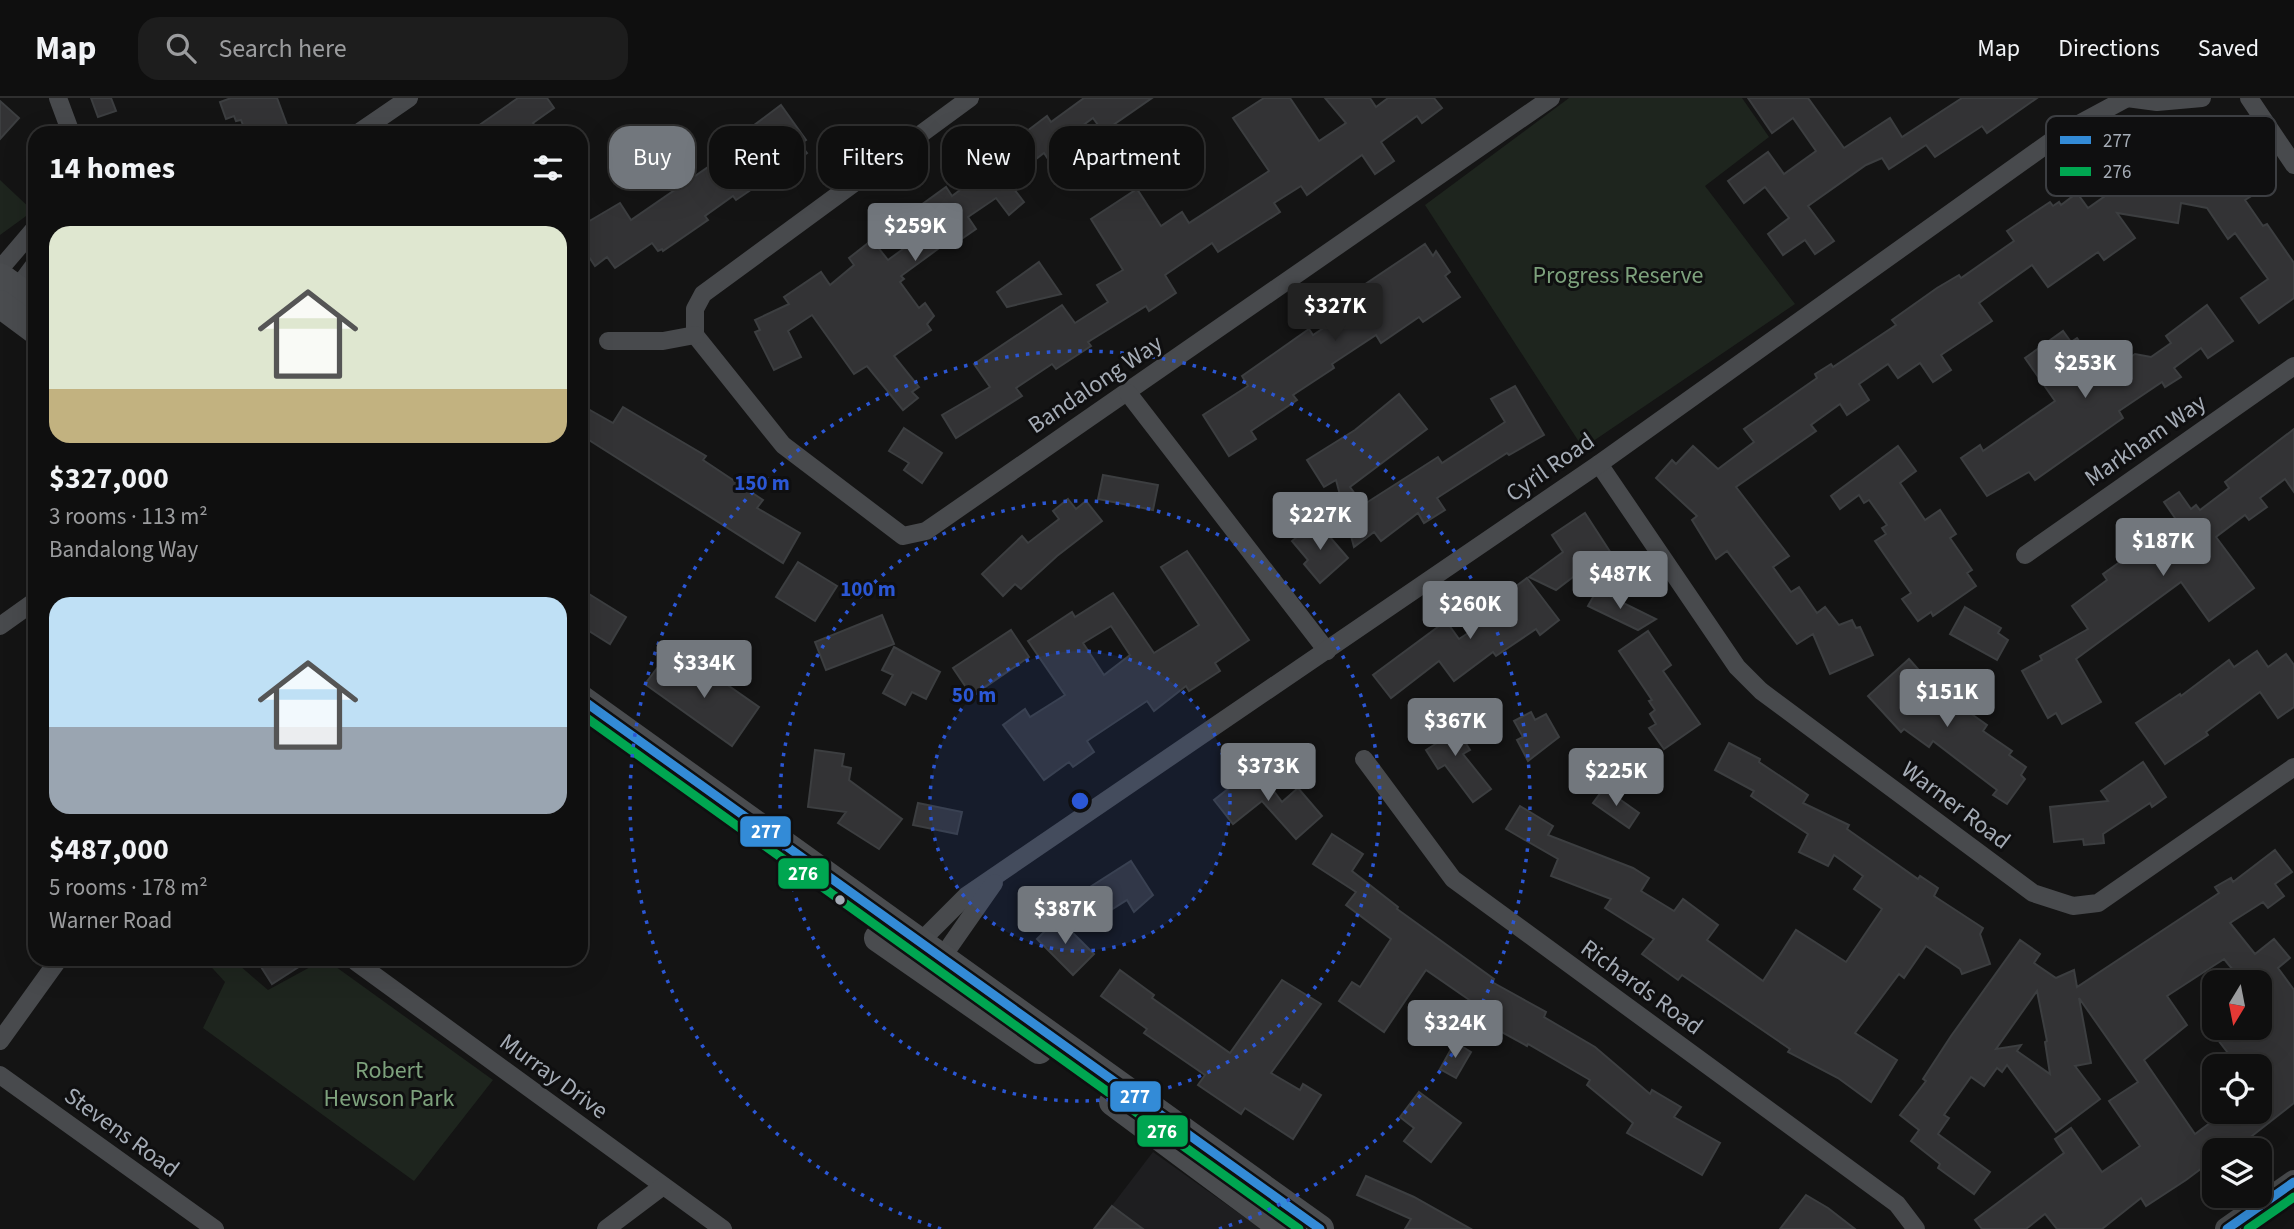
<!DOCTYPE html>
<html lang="en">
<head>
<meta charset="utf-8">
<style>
  body { margin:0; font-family:"Source Sans 3",sans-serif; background:#1d1d1d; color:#f1f3f6; height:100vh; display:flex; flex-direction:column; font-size:26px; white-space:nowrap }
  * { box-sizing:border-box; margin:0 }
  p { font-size:23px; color:#9b9c9e }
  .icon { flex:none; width:38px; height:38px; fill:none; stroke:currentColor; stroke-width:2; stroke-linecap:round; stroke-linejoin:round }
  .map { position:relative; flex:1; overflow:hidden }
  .side { position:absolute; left:28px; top:28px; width:560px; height:840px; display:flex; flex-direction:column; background:#0f0f0f; border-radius:21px; box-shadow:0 7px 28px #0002,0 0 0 2px #2f2f2f }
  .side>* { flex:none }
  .banner { position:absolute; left:609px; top:28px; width:665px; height:63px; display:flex; gap:14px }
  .needle { width:46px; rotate:190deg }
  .controls { position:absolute; left:2202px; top:872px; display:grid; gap:14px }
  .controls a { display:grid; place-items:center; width:70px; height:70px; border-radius:14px; background:#0f0f0f; box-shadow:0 7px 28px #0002,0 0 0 2px #2f2f2f; font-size:35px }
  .price { position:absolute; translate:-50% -60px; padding:0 16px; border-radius:7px; background:#72777d; color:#fff; font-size:23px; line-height:46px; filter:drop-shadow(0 2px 4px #0008) }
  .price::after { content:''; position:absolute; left:50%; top:42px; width:21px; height:16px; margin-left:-10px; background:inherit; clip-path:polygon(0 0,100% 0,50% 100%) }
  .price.on { background:#222; color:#fff }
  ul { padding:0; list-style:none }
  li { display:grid; align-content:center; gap:14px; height:371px; padding:0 21px }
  li span { display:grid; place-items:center; height:217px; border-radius:21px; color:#555 }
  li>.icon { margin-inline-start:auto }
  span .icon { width:126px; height:126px; fill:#fffc; stroke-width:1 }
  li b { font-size:30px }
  h2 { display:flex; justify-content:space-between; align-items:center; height:84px; padding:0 21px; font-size:30px }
  .chip { padding:0 24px; border-radius:21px; background:#0f0f0f; box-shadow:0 7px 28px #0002,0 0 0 2px #2f2f2f; font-size:24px; line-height:63px }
  .chip.on { background:#72777d; color:#fff }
  header { display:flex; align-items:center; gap:42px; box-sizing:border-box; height:98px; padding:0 35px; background:#0f0f0f; border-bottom:2px solid #2f2f2f }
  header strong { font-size:33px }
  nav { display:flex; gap:38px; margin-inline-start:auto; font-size:24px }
  .search { width:490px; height:63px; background:#1d1d1d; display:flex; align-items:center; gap:18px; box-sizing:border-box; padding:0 24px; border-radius:21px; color:#9b9c9e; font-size:26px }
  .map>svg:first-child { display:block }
</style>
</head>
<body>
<header>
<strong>Map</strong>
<div class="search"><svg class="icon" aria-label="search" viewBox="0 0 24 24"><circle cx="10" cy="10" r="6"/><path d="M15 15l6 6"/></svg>Search here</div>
<nav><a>Map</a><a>Directions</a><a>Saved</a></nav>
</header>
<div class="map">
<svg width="2294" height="1131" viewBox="0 0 2294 1131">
  <rect width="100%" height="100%" fill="#141414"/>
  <path fill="#1e1e20" d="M1153,1054L1261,1131H1094Z"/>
  <g fill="#1e251e">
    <path d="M1569,0H1742L1769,39L1705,88L1795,206L1583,350L1425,107Z"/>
    <path d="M0,82L33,113L0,137Z"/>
    <path d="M204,861H232L268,892L325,861L493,982L414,1083L203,930L225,884Z"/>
  </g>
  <g fill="#333335" stroke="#3c3e40" stroke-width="2" fill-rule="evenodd">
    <path d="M91,0H111L116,13L98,19Z"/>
    <path d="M231,0H277L290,35H246L241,22L236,23L234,18L226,21L220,4Z"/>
    <path d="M518,0H547L554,10L533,25L540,35H468Z"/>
    <path d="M1084,0H1152L1103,34L1093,20L1063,42L1066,47L1048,61L1044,55L1015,77L1024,88L1014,91L1024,104L1009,117L996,100L968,119L976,131L960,142L957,137L901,178L904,181L900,184L919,210L925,205L934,218L927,226L931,232L894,258L919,289L912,294L918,300L903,312L867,268L854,276L812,217L788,233L801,259L774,272L755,234L760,232L755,222L789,206L784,199L821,174L830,187L854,167L849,160L872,142L888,162L914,143L899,123L946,89L952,98L1032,38L1027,33L1047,18L1051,24Z"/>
    <path d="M1264,0H1290L1319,43L1346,25L1325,0H1370L1376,9L1388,0H1434L1442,10L1422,25L1417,18L1381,44L1394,63L1375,76L1362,57L1307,97L1301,88L1274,105L1280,114L1218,154L1212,145L1165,177L1176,195L1149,213L1146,208L1088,244L1091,248L1056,271L1052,266L1016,290L1022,298L956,340L942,317L990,289L974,266L1062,207L1075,225L1108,204L1097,187L1123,172L1091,121L1137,91L1161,128L1182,114L1189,125L1269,73L1233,20Z"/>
    <path d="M1748,0H1808L1844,50L1890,20L1902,39L1962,0H2037L1987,35L1982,28L1935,59L1926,47L1889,71L1882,60L1866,67L1808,108L1834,143L1815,156L1805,142L1783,157L1768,136L1789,120L1765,89L1744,105L1728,83L1768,54L1784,76L1816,53L1793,20L1772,35Z"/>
    <path d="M0,3L19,20L0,41Z"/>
    <path d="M781,7L806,42L800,46L807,55L783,72L776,69L759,82L761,85L736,102L733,98L705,118L708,122L663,153L662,151L658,153L652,145L615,170L607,159L595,168L581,147V128L620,105L631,122L714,65L718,71L751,48L742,36Z"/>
    <path d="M2116,40L2158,47L2156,60L2215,70L2233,58L2248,80L2253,76L2263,91L2245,102L2263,128L2267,126L2294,165V200L2259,225L2241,200L2268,181L2235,135L2228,141L2207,110L2181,105L2178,125L2117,115L2135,140L2104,162L2098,154L2048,189L2032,167L1979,205L1992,223L1941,257L1951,272L1933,284L1920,265L1898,280L1888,266L1859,286L1869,302L1847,317L1840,306L1811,327L1816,333L1736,389L1789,458L1773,469L1791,494L1799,489L1817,515L1825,509L1839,527L1852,522L1856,530L1860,529L1873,557L1830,576L1813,536L1797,546L1727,453L1716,461L1692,422L1697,418L1656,380L1672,362L1676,366L1693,348L1718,371L1754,344L1744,331L1817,280L1815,276L1831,266L1833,269L1896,227L1892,222L1937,190L1959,177L1961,180L2014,143L2007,133L2026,120L2050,104L2053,108L2059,104L2061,107L2077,95L2088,110L2136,76L2110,72Z"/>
    <path d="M1425,146L1433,158L1436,153L1450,174L1445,178L1460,199L1423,224L1419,219L1381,245L1376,237L1332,266L1334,270L1293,297L1297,302L1251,333L1256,341L1229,358L1203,317L1248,288L1242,278L1309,231L1313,237L1347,214L1340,203Z"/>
    <path d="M1039,164L1061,196L1007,209L997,194Z"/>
    <path d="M2207,207L2233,243L2208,260L2201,250L2174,270L2181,279L2165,289L2162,284L2119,313L2123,320L2035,382L2029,374L1987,398L1961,360L1980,347L1983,353L2055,303L2025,260L2063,233L2071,244L2077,240L2104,277L2135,256L2151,259L2171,245L2166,238Z"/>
    <path d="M1515,288L1544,337L1509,357L1507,355L1437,400L1445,412L1424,425L1418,415L1381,443L1374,434L1354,449L1336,382L1324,389L1307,362L1355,332L1399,296L1427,331L1350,389L1363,407L1438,359L1442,365L1505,324L1491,301Z"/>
    <path d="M581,307L613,325L623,309L706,358L703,362L763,402L757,410L800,435L783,465L581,337Z"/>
    <path d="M904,330L942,355L922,385L904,372L909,365L889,353Z"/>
    <path d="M2294,331V394L2285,381L2260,400L2267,409L2249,422L2245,417L2216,439L2254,490L2209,523L2181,484L2076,561L2101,604L2062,626L2056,615L2048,620L2022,573L2042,562L2040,558L2088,531L2072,508L2107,482L2103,476L2159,436L2157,434L2175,420L2164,404L2179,394L2191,411L2196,407L2200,412L2229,390L2225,384Z"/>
    <path d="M1898,348L1916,373L1900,385L1925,422L1940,412L1956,436L1950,440L1972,472L1967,475L1976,488L1933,518L1931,514L1918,523L1902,501L1911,495L1875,443L1886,436L1882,430L1887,427L1869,402L1864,405L1859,397L1840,411L1831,398Z"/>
    <path d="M1103,377L1158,387L1153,412L1098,401Z"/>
    <path d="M1068,401L1076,411L1086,403L1102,423L1057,458L1021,491L1015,486L1003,498L982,476L1022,438L1028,445L1059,421L1053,413Z"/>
    <path d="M1585,415L1618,466L1584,487L1577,476L1556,492L1529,479L1563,454L1552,437Z"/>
    <path d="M1316,423L1348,460L1320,485L1304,466L1308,462L1292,443Z"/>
    <path d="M1187,453L1249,542L1215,565L1220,573L1189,593L1186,588L1154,613L1147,603L1087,643L1094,654L1073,669L1069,664L1044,682L1003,627L1025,611L1030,619L1065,597L1028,543L1072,514L1075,519L1113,495L1154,555L1199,527L1161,469ZM1111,528L1130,557L1104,577L1083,545Z"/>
    <path d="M798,464L837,488L815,523L776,499Z"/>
    <path d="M1527,480L1559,522L1540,537L1536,531L1496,558L1493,554L1454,583L1439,563L1391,600L1373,577L1446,523L1459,541L1515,504L1508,494Z"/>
    <path d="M581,491L626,519L610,546L581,528Z"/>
    <path d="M1597,492L1656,521L1638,532L1588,508Z"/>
    <path d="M1965,509L2001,530L1998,535L2008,542L1997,562L1950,536Z"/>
    <path d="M882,517L894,546L826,572L815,544Z"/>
    <path d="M1011,532L1029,559L972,598L953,570Z"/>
    <path d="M1648,533L1671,567L1663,573L1700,626L1664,651L1649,630L1656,626L1650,616L1655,612L1649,603L1652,602L1619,553Z"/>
    <path d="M894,549L940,574L926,601L912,594L905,607L883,595L893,577L882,572Z"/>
    <path d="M2257,553L2268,569L2286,556L2294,567V609L2278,620L2260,594L2206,634L2208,637L2165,666L2136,625L2180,596L2181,598L2229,562L2234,569Z"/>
    <path d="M668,556L710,588L716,579L759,609L732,648L645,586Z"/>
    <path d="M1909,561L1950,607L1953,603L1987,627L1983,633L2012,653L2009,657L2026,669L2021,677L2025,681L2007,706L1993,697L1997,692L1933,643L1929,649L1904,631L1901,634L1868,598Z"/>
    <path d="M1531,614L1535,622L1546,616L1559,639L1528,663L1517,642L1523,639L1514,623Z"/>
    <path d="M1447,616L1470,652L1463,656L1491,691L1473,704L1445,667L1438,671L1426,652L1437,645L1427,629Z"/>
    <path d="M1729,645L1760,661L1759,664L1808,697L1803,705L1849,727L1847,731L1918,781L1920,778L1938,790L1934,798L1983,830L1980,836L1990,866L1962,876L1960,871L1926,848L1904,880L1899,876L1855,935L1897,962L1871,1004L1838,980L1788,954L1790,951L1682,877L1678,882L1642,856L1654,841L1605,810L1611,801L1551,778L1558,761L1506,731L1520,708L1553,728L1548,737L1633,770L1649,780L1641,793L1674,813L1683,801L1718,827L1707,842L1763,883L1796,832L1846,864L1882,811L1854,791L1863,778L1834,757L1828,768L1799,754L1808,736L1751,698L1754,693L1715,672Z"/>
    <path d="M815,652L844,656L842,668L851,670L849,682L902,721L879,751L838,725L846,714L808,709Z"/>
    <path d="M2143,664L2166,699L2152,709L2150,705L2103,736L2104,745L2084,747L2083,741L2054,744L2050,709L2108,703L2101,693Z"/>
    <path d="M1256,669L1282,704L1298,690L1322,718L1296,741L1262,703L1233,726L1214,702Z"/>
    <path d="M1604,690L1639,715L1629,730L1593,705Z"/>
    <path d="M918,705L962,714L957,736L913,727Z"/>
    <path d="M1332,736L1363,756L1352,773L1398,809L1397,811L1494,881L1492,884L1546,914L1544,919L1595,949L1650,996L1652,992L1681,1009L1674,1019L1720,1045L1702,1077L1627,1035L1633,1025L1587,987L1590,982L1528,946L1527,948L1487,926L1491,917L1426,872L1384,934L1339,903L1352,884L1360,889L1391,841L1346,807L1356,794L1313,766Z"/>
    <path d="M2275,752L2292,774L2275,786L2284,798L2268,810L2263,804L2230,825L2255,856L2274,841L2290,860L2278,870L2294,892V1005L2234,1052H2214V1061L2186,1082L2146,1108L2141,1100L2102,1131H2057L2045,1116L2026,1131H1982L1975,1122L2064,1055L2055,1041L2071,1030L2102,1074L2140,1048L2109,1003L2138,984L2079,900L2091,965L2075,968L2100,1001L2056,1034L2007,967L2002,974L1997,970L1984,988L1971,979L1944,1017L1949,1020L1938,1036L1990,1074L1974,1096L1938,1070L1940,1066L1911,1043L1919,1032L1900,1017L1926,983L1923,981L1951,938L2020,842L2040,856L2034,865L2056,880L2074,872L2077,889L2219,795L2215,789L2231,780L2233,784ZM2224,861L2243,884H2259V929H2208L2238,968H2259V1013H2226L2195,1036L2144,962L2187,927L2167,898ZM2037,893L2047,943L2045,944L2050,976L2017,953L2021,947L1996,951Z"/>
    <path d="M1131,763L1153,797L1134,814L1127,802L1106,815L1090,789Z"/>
    <path d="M1058,820L1094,856L1073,877L1037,841Z"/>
    <path d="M256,861H311L272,886Z"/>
    <path d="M1120,872L1154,897L1152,900L1230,955L1282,882L1321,906L1271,975L1300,992L1303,986L1321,997L1293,1041L1245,1010L1241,1016L1198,987L1205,977L1144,935L1147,931L1101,898Z"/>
    <path d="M1455,944L1471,954L1456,980L1440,971Z"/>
    <path d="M1419,994L1461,1025L1431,1064L1404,1043L1414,1030L1400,1019Z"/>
    <path d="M1366,1078L1414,1099L1471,1131H1405L1411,1121L1357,1097Z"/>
    <path d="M1806,1097L1828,1110L1855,1131H1780Z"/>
    <path d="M1112,1108L1143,1131H1094Z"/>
  </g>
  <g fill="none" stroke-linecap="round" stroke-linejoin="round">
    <g stroke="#484a4d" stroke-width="18">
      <path d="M58,0L71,35"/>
      <path d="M970,0L703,196L695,211V237L783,347L903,438L926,433L1551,0"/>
      <path d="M2127,0L2157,4L2202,0"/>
      <path d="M2249,0L2294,67"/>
      <path d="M358,35L409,0"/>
      <path d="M0,171L35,130"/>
      <path d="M12,197L35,166"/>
      <path d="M608,243H663L695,237"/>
      <path d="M1128,295L1327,553"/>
      <path d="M1599,366L1737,569L1761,593L2033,795L2073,808L2098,805L2294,669"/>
      <path d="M2025,457L2294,268"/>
      <path d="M0,528L35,503"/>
      <path d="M1364,661L1453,781L1897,1106L1916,1131"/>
      <path d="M913,851L966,798L1599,366L2064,34L2127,0"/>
      <path d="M356,864L723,1131"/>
      <path d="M936,868L994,785"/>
      <path d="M0,943L59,861"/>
      <path d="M0,977L215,1131"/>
      <path d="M606,1131L663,1088"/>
    </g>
    <path stroke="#47494b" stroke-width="24" d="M2227,1131L2294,1084"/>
    <g stroke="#4a4c4f" stroke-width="28">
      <path d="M0,179L35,204"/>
      <path d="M0,206L35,232"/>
      <path d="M581,601L1320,1131"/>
      <path d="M878,840L1039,952"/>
      <path d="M1113,1004L1284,1131"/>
    </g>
    <g stroke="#0f0f10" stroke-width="14">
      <g id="bus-1">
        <path d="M581,601L1320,1131"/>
        <path d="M2227,1131L2294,1084"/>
      </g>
    </g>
    <g stroke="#0f0f10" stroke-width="14">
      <g id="bus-2">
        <path d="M581,616L1299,1131"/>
        <path d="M2248,1131L2294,1099"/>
      </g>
    </g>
    <use href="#bus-1" stroke="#338bd7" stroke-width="9"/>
    <use href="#bus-2" stroke="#00a651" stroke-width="9"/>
  </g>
  <circle cx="1080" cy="703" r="150" fill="#2b57d5" fill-opacity=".12"/>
  <g fill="none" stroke="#2b57d5" stroke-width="3.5" stroke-dasharray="3.5 7">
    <circle cx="1080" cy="703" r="150"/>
    <circle cx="1080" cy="703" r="300"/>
    <path d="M941 1131A450 450 0 1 1 1219 1131"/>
  </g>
  <circle fill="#a5acb6" stroke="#0f0f10" stroke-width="2.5" cx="840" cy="802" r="6"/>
  <g text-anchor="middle" stroke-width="6" stroke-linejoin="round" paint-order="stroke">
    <g font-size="24" fill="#7da17c" stroke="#0f0f10">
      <text x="1618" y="185">Progress Reserve</text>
      <text x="389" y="980">Robert<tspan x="389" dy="28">Hewson Park</tspan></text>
    </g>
    <g font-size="24" fill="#a5acb6" stroke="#0f0f10">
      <text transform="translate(1095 286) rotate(-34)" y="8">Bandalong Way</text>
      <text transform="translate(2145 342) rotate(-35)" y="8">Markham Way</text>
      <text transform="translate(1550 369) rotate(-35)" y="8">Cyril Road</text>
      <text transform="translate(1956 707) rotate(37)" y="8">Warner Road</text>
      <text transform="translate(1642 889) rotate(36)" y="8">Richards Road</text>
      <text transform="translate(554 978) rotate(36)" y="8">Murray Drive</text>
      <text transform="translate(122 1034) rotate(36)" y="8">Stevens Road</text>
    </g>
  </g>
  <rect x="2046" y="18" width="230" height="80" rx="10" fill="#0f0f10" stroke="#3c3e42" stroke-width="2"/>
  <rect x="2060" y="38" width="31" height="8" fill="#338bd7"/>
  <rect x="2060" y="69" width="31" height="9" fill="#00a651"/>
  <g font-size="19" fill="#a5acb6">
    <text x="2103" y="49">277</text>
    <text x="2103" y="80">276</text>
  </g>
  <circle cx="1080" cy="703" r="10" fill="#2b57d5" stroke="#0f0f10" stroke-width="3.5"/>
  <g font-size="21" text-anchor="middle" font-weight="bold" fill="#2b57d5" stroke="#0f0f10" stroke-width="6" stroke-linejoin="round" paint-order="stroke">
    <text x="762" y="392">150 m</text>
    <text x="868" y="498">100 m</text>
    <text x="974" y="604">50 m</text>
  </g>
  <g stroke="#0f0f10" stroke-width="2.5">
    <rect x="739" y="717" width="53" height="33" rx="7" fill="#338bd7"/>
    <rect x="777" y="759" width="53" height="33" rx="7" fill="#00a651"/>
    <rect x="1109" y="982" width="53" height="33" rx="7" fill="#338bd7"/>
    <rect x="1136" y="1016" width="53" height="34" rx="7" fill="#00a651"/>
  </g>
  <g font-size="19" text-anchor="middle" font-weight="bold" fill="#fff">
    <text x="766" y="740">277</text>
    <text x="803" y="782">276</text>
    <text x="1135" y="1005">277</text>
    <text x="1162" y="1040">276</text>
  </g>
</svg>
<div class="controls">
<a><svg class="needle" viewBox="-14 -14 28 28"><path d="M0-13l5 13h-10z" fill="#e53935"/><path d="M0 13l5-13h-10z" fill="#9b9c9e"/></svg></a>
<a><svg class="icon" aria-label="locate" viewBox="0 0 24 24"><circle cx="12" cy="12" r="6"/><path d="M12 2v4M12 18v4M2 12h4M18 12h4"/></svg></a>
<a><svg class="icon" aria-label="layers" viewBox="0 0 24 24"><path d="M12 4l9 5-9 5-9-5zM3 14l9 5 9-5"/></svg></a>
</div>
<b class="price" style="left:915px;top:165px">$259K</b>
<b class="price on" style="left:1335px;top:245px">$327K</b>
<b class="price" style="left:2085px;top:302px">$253K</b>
<b class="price" style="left:1320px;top:454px">$227K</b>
<b class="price" style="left:2163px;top:480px">$187K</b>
<b class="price" style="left:1620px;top:513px">$487K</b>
<b class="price" style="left:1470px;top:543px">$260K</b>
<b class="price" style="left:704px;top:602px">$334K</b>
<b class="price" style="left:1947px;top:631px">$151K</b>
<b class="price" style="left:1455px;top:660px">$367K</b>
<b class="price" style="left:1268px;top:705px">$373K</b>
<b class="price" style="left:1616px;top:710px">$225K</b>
<b class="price" style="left:1065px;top:848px">$387K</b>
<b class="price" style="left:1455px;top:962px">$324K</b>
<div class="banner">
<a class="chip on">Buy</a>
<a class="chip">Rent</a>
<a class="chip">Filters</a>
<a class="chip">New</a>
<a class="chip">Apartment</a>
</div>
<section class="side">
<h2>14 homes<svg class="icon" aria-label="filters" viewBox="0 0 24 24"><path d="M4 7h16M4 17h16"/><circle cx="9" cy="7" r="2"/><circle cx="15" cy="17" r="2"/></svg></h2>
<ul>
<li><span style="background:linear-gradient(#dfe7d0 75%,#c2b280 0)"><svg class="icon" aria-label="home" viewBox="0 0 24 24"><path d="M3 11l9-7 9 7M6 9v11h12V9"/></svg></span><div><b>$327,000</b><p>3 rooms · 113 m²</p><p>Bandalong Way</p></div></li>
<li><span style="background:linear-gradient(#bfe0f5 60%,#9aa5b1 0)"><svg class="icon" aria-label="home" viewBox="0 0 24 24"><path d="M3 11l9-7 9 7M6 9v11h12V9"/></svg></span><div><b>$487,000</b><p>5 rooms · 178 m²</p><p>Warner Road</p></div></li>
</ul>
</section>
</div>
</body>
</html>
